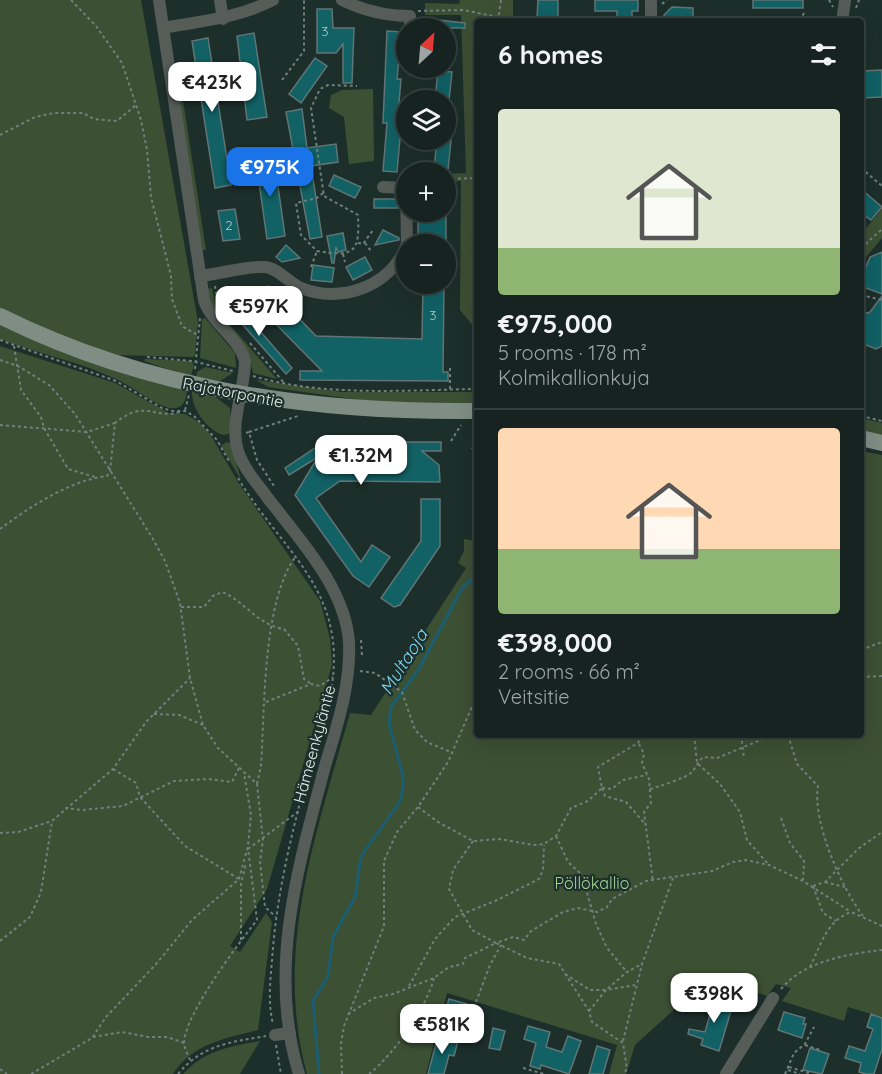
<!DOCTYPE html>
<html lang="en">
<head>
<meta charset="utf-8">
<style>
  body { margin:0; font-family:Quicksand,sans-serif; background:#232f2d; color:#f1f3f6; height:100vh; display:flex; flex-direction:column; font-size:22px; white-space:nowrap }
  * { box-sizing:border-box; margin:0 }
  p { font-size:20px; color:#9ea4a5 }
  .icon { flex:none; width:33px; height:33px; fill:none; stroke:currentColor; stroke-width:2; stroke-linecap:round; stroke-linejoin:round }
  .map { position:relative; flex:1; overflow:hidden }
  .sheet { position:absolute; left:474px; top:18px; width:390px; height:720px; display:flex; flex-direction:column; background:#162320; border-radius:6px; box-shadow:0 6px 24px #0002,0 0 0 2px #35403e }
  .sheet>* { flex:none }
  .needle { width:39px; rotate:26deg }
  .buttons { position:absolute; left:396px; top:18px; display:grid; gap:12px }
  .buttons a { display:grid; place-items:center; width:60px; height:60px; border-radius:50%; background:#162320; box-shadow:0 6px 24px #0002,0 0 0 2px #35403e; font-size:30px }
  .price { position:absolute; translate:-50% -51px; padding:0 14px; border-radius:12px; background:#fff; color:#222; font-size:20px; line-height:39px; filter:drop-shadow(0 2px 3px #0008) }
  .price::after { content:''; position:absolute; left:50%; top:36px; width:18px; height:14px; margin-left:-9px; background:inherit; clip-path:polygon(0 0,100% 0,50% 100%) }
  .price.on { background:#1a73e8; color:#fff }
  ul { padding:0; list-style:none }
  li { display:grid; align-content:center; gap:12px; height:318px; padding:0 24px }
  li+li { border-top:2px solid #35403e }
  li span { display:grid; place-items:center; height:186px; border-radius:6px; color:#555 }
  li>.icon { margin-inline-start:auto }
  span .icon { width:108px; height:108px; fill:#fffc; stroke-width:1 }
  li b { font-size:26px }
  h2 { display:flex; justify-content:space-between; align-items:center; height:72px; padding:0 24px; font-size:26px }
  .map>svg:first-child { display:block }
</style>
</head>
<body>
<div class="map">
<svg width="882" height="1074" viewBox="0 0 882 1074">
  <rect width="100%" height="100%" fill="#1d2f2b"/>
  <g fill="#3c5034">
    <path d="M0,0H141L198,322L195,355L193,357L115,355L60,335L0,308Z"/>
    <path d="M460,0H513V21H477V384H475L474,327L460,310L461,181L446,182V174L466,173L461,15H425V3L459,4Z"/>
    <path d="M176,87H181L206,250H201Z"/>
    <path d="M373,89L374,161L349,164L344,117L329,108L331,95L342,90Z"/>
    <path d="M882,209V238L861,263V234Z"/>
    <path d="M212,288L217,310L277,379L253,373L249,355L213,310L207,289Z"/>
    <path d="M205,318L235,353L236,368L200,358L202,319Z"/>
    <path d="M0,323L187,390C186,398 185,406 176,408C161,411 132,386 118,380C81,362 39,354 0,339Z"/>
    <path d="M0,346L115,383L169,413L185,414L199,422L210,434L238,482L320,601L330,638L332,665L267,889L230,946L240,952L266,913L272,922L258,1030C226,1038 192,1044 173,1074H0Z"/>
    <path d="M145,359L191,361L194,365L191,376H188L144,361Z"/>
    <path d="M205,367L233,373L220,381L196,378L197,372Z"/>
    <path d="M256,380L342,392H477V405L388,404L268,387Z"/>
    <path d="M192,391L214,396L230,408L231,433L224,435C207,431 191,408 192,391Z"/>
    <path d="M861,418L882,423V435L861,430Z"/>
    <path d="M476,429L477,735H861V451L882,455V1017L848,1007L844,1021L782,1001L791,988L776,984L767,996L710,977L635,1045L626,1074H609L617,1045L447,993L426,1074H307C273,950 317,832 350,713L371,715L466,568L458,563L464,551V539L475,541Z"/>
    <path d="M226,442L231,443L241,480L221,446Z"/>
    <path d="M260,1041L240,1074H183C203,1051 231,1046 260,1041Z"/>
  </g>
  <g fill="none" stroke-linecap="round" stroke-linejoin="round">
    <path stroke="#1b5d71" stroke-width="3" d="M319,1074L313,1001L328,976L333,937L355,897L361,856L399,803L403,789V776L389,724L391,707L419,669L462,588L477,575"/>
  </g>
  <g fill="#116165" stroke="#607576" stroke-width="1.5">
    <path d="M538,0H558V21H540L537,18Z"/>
    <path d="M595,0H638V11H632V21H617V11H595Z"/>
    <rect x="753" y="0" width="50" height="8"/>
    <path d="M672,7L693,8V21H664V15Z"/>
    <path d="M317,9H332L333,28H354L352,83H343V44L336,53H317Z"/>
    <path d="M438,20L465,23V28H437Z"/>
    <path d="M387,31L402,32L397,79H401L397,127H401L397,172L383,171L387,123H383Z"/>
    <path d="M254,33L267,117L247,120L237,36Z"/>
    <path d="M208,38L231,185L215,188L192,41Z"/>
    <path d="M315,58L327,66L301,103L289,94Z"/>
    <path d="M882,70V97L861,98V71Z"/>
    <path d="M438,71L452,72L449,100H435Z"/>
    <path d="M302,109L307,148L336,144L338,162L311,166L322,237L310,239L286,112Z"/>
    <path d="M437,140H451L448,170L434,169Z"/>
    <path d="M274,158L285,236L267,239L256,161Z"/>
    <path d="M334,175L361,187L355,198L329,186Z"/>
    <path d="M861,189L882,207L871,220L861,213Z"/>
    <rect x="374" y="199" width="24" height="9"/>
    <path d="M235,209L240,239L223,241L218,211Z"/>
    <rect x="418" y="212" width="28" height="32"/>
    <path d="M383,230L399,238V240L375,245Z"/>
    <path d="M343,233L346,250L338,252L336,247L334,263H332L327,236Z"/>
    <path d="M286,245L300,258L282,262L276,257Z"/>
    <path d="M882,252V294L866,288L861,278L870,257Z"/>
    <path d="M365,257L372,270L353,280L346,267Z"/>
    <path d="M313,265L334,268L332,282L311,280Z"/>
    <path d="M423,284H444L443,372H448V381L300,380V371H322L253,301L268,286L316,336L422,339Z"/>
    <path d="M882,296V346L876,349L861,343V315L870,312Z"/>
    <path d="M234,301L292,368L286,374L227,307Z"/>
    <path d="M324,442H441V451H422L439,465L440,482L340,481L316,498L361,562L372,545L390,557L369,587L353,576L295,495L318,457L289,475L285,468Z"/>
    <path d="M421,499H440V546L400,605L394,607L381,598L421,541Z"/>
    <path d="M715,998L733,1004L719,1051L701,1045L703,1039L688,1034L689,1029L705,1032L711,1011L696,1006L698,1001L714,1004Z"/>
    <path d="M449,999L467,1004L462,1019L453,1017L452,1023L443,1020Z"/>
    <path d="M784,1012L805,1018L803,1024H806L802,1038L778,1030Z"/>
    <path d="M871,1014L882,1018V1049L874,1074H866L859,1072L861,1063L845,1058L849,1046L865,1051L873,1029L867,1027Z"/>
    <path d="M528,1026L550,1032L546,1047L562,1052L568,1036L581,1041L569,1074L541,1065L540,1069L530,1066L536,1043L524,1039Z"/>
    <path d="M493,1028L505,1031L500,1050L489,1048Z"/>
    <path d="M438,1036L458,1041L454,1056L449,1055L444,1074H428Z"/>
    <path d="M597,1046L610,1050L603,1074H589Z"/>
    <path d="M810,1048L829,1054L822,1074L803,1070Z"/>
  </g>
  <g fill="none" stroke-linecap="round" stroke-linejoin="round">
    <g stroke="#71807d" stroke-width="2" stroke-dasharray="3 3" stroke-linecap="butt">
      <path d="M71,0L96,26L122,63L141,120L147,150L151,197L171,276L172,299L182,326L199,336"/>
      <path d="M829,0L833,7"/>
      <path d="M662,4L667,0"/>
      <path d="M856,8L859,0"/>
      <path d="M418,11L463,10L498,17"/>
      <path d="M498,21L501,0"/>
      <path d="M800,21L804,13"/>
      <path d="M282,80L304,51V0"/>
      <path d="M0,135L35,117L54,113H83L94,119L117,121L136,105"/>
      <path d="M861,168L882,186"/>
      <path d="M446,179L477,178"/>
      <path d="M323,193L317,198L296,203L301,235L317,251C354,257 360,253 358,215L324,196L311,108L320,89L328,85L357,86"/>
      <path d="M358,243L363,244L373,230"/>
      <path d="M365,243L371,251"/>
      <path d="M861,248L882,229"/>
      <path d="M343,254L345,262"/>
      <path d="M311,267L317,251"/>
      <path d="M215,286L217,298"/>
      <path d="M861,295L882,300"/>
      <path d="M0,340L116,381L162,408L172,411H185L194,416L217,440L230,463"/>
      <path d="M250,343L285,384"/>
      <path d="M14,346L21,390L41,417L44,428L68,469L95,477"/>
      <path d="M147,357L192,361L233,371"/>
      <path d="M0,360L18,366L49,385L75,414L153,539L165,561L180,603L190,678L203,725L218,748L257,784L263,840L260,862L265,907L276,917"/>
      <path d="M195,369L200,318"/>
      <path d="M253,376C324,397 404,390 477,389"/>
      <path d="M450,389V367"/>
      <path d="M185,410L189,395"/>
      <path d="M861,416L882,421"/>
      <path d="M0,425L87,432L115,423"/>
      <path d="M249,432L298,416"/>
      <path d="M246,433L249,432L257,460L274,486"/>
      <path d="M451,441L461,425"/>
      <path d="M472,449L477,442"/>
      <path d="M238,478C282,552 346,588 332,685C308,776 278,866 272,961C270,982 268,1004 273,1024"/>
      <path d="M0,529C30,507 68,481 107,476L110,471L115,423C147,398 152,420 180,412"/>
      <path d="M181,607H204L213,596L222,592C245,601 257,625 284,629L298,646L304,679L311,684"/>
      <path d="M361,640L362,656"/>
      <path d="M861,650L882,642"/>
      <path d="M360,671L375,673L402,692L415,730L427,742L453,753"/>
      <path d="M861,677L882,676"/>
      <path d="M266,702L311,684L320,686L333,677"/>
      <path d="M154,714L179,715L203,725"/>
      <path d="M694,735L697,763L720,784L740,812L747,840L769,865"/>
      <path d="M741,735L744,758"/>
      <path d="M788,735L797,764L818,786C812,821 841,887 863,916"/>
      <path d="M639,744L644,754L642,763L649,779L651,803L644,812L653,882"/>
      <path d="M113,769L136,783L140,797L185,846L239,879"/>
      <path d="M257,784L261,766C265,709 262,602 296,556"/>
      <path d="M602,788L605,796L626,802L646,825"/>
      <path d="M602,788L612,789L623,780L647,775"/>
      <path d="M650,789C658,787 685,778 691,773C695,769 698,762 703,757L717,758L773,735"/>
      <path d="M418,807L438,822L473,841L500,839L533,845L544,844L556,836L571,808L588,801L602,788L598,767L638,743L643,735"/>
      <path d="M65,808L82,810L123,806L174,781L208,779L232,782L239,768"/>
      <path d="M781,818L790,843L804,861L803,880"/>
      <path d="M0,833L18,832L52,821L113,769L146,722L190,678"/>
      <path d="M556,836L568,862L582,875L596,924L607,948L626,971"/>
      <path d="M473,841L453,870L449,889L472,930L496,943L513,937L524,940L531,931L563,912L578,908L597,912L607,907L612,899L646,881L712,871L733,862L746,860L769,865L803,881L851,912"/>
      <path d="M248,849L299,811"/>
      <path d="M825,882L845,887"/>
      <path d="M813,886L825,882L858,849L882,832"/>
      <path d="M813,886L823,913L836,921"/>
      <path d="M241,940V884L246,863"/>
      <path d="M0,941L30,917L41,892L52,821"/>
      <path d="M810,967C821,945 826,921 851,912L882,926"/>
      <path d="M565,974L590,990H606L627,972L642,964"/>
      <path d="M409,986L435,939L455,917L495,901L539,879L543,870L544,845"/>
      <path d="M781,989C804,961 848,954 882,950"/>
      <path d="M693,991L704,989"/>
      <path d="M476,1002L490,965L501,945"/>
      <path d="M589,1011L606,990L635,985"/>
      <path d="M348,1014L374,998L393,994L434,978L449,967L463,964L465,958L496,943L527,958L559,964L589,1011L592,1022L623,1043L627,1069L623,1074"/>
      <path d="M93,1037L122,1032L148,1037H167L184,1043"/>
      <path d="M623,1041L642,964L673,878"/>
      <path d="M276,1045L281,1074"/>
      <path d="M805,1045L820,1050"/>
      <path d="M190,1060C188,1055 184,1048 184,1042C186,1013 238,944 257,920L248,848"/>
      <path d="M789,1067L809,1073"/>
      <path d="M523,1068L544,1074"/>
      <path d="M0,1069L7,1074"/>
      <path d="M788,1070L800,1074"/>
      <path d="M31,1074L92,1038L106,1017L157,963L192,920L239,879L248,846L251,815L244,773"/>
      <path d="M178,1074C202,1045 230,1042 266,1036"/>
      <path d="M342,1074L341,1044L344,1026L384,926V861L397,832L418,807L448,762L477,695"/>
      <path d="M369,1074C394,1054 426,1009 434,978"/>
      <path d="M785,1074L794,1053L805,1044L814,1027"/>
    </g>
    <g stroke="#565d58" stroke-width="12">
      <path d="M159,0L204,300C212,324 239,338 245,361C245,390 229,423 238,451C243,468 257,483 267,497C299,539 345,587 349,642C351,685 337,726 325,766C298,867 267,970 299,1074"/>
      <path d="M220,0L223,19"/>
      <path d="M342,0C364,11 385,16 410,16V27"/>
      <path d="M651,21V0"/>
      <path d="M842,21L845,1"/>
      <path d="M163,28C202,21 238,18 273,0"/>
      <path d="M383,187L406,188L407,244"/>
      <path d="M200,276C221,274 244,266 265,267C278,268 289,283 301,288C340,304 390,287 406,246"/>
      <path d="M275,1035L290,1033"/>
      <path d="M726,1074L773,998"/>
    </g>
    <g stroke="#7f8e85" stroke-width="16">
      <path d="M0,316C149,390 312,413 477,411"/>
      <path d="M861,438L882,443"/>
    </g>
  </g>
  <g text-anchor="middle" stroke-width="4.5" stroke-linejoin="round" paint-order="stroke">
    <g font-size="14" fill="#aecac9">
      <text x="325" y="36">3</text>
      <text x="229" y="230">2</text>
      <text x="433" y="320">3</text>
    </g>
    <g font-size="16" fill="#e2edea" stroke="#1d2f2b">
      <text transform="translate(233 392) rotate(11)" y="6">Rajatorpantie</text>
      <text transform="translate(314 744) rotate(-75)" y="6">Hämeenkyläntie</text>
    </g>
    <g font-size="16" fill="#a5d594" stroke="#1d2f2b">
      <text x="592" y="889">Pöllökallio</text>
    </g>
    <g font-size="18" font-style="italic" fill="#79d9f9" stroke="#1d2f2b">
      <text transform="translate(404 662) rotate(-58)" y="6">Multaoja</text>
    </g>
  </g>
</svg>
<div class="buttons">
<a><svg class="needle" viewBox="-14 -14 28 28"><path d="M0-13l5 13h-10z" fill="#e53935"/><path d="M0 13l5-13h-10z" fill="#9ea4a5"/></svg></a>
<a><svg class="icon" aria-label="layers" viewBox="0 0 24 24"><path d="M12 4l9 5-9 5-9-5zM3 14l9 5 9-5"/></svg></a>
<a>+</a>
<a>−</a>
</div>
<b class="price" style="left:212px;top:113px">€423K</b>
<b class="price on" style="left:270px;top:198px">€975K</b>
<b class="price" style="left:259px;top:337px">€597K</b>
<b class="price" style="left:361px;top:486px">€1.32M</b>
<b class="price" style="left:714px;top:1024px">€398K</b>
<b class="price" style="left:442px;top:1055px">€581K</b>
<section class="sheet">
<h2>6 homes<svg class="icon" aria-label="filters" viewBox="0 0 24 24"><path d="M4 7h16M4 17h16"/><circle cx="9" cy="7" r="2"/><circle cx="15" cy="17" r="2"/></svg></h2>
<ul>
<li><span style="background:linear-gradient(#dfe7d0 75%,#8fb573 0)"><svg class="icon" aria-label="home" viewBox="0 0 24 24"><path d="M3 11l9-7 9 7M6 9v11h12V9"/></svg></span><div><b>€975,000</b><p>5 rooms · 178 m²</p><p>Kolmikallionkuja</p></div></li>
<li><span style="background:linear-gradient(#ffd9b3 65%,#8fb573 0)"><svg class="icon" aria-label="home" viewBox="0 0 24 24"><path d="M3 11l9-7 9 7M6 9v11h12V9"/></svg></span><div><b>€398,000</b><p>2 rooms · 66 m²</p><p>Veitsitie</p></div></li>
</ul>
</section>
</div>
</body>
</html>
